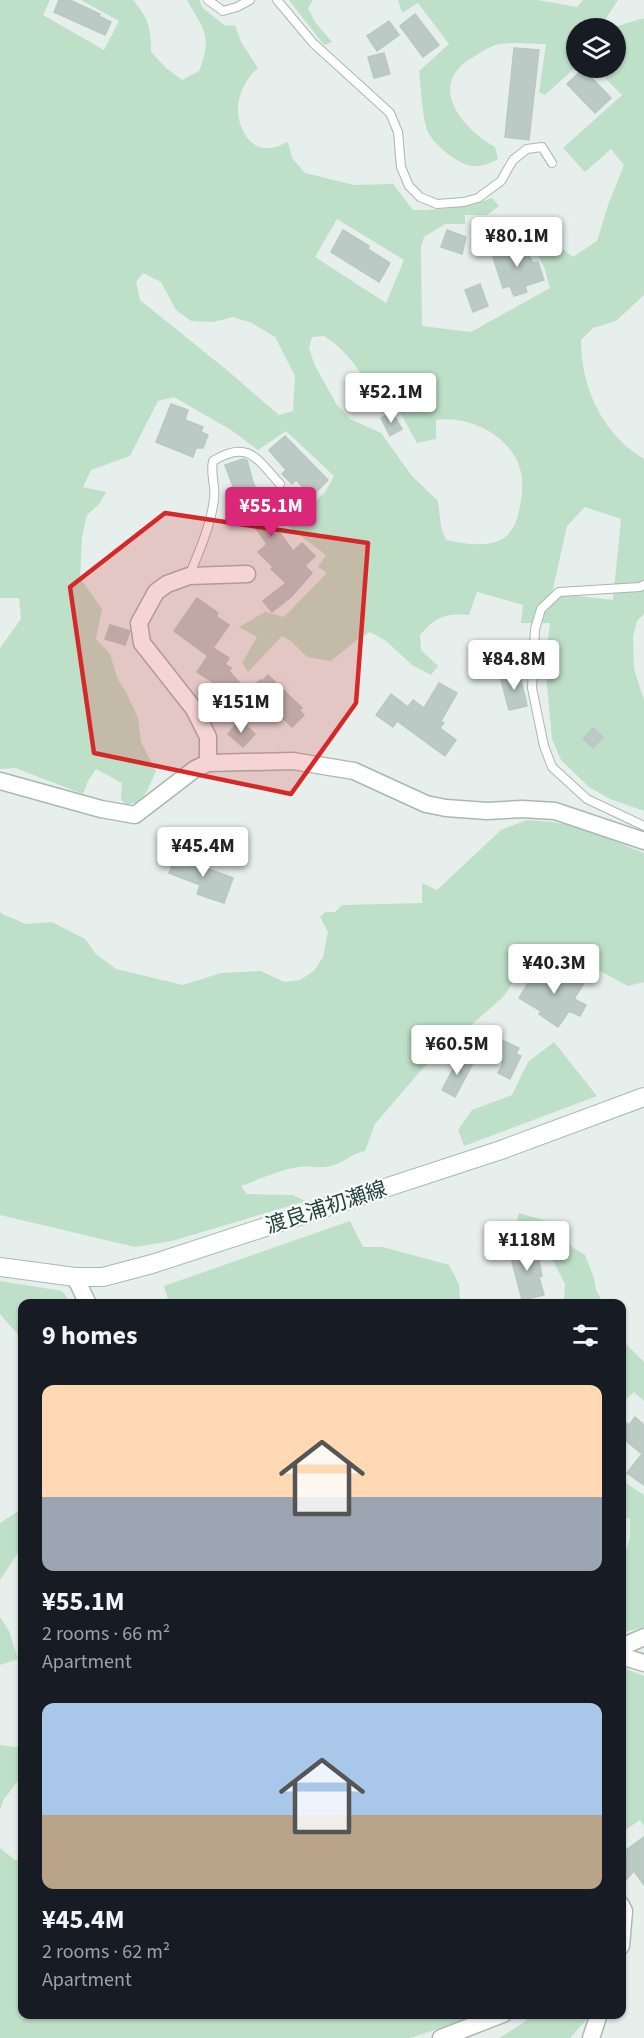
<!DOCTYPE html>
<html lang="en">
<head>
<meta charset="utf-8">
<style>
  body { margin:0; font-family:"Source Sans 3","Noto Sans JP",sans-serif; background:#20242c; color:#f1f3f6; height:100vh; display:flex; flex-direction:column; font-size:22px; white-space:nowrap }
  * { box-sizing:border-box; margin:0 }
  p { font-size:20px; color:#9ea1a6 }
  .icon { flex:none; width:33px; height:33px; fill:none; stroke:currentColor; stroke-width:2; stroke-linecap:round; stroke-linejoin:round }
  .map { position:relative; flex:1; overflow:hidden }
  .sheet { position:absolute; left:18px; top:1299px; width:608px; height:720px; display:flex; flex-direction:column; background:#171b24; border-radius:12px; box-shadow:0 2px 4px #0004 }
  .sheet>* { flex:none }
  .controls { position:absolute; left:566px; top:18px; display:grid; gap:12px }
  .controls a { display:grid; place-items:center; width:60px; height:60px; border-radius:50%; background:#171b24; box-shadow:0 2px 4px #0004; font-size:30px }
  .price { position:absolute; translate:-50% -51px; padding:0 14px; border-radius:6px; background:#fff; color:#222; font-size:20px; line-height:39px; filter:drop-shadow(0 2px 3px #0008) }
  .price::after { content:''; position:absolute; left:50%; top:36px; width:18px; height:14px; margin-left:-9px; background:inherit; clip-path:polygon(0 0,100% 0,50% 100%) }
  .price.active { background:#db2777; color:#fff }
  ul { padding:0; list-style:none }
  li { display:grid; align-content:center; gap:12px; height:318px; padding:0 24px }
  li span { display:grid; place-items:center; height:186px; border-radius:12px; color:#555 }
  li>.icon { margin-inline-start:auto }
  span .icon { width:108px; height:108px; fill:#fffc; stroke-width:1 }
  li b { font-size:26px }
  h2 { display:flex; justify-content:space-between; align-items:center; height:72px; padding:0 24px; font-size:26px }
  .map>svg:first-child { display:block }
</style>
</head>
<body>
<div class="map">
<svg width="644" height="2038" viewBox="0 0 644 2038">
  <rect width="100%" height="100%" fill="#e6efeb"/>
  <g fill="#bfe0c8" fill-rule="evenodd">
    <path d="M0,0H50L43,15L104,50L119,21L81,0H133C149,19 151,28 151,52L166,68L182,80L199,71C213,35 204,31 187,0H199L203,8L225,26L235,25L241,42L258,68C249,76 242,87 239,100C234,119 246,151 270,148C276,148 282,144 288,142L292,158L305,173L354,185L393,184L413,210C442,210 464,208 492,198L499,206L487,215H465V224H445L424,237L421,248L422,326L471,332L550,288L544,267L527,233L537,221L547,218L557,230L563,249L573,257L597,241L608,205L624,165L611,149L585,172L563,148L622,95L595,68H615V28H576V67L545,95L539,92L546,44C531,44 514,42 500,44C491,45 482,52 475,56C425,83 460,127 495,147L498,159C491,163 481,167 472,166C459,165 433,144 428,132C422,118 421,87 419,71L449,44L418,3L402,13L398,0H538L577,7L583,0H618L605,20L611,28L644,18V295L616,321L593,328L581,340C581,387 602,434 644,459V614L637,621L633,637L634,669L644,700V811L610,799L589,787L561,760L552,739L545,665L550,623H521L523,605L477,592L469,615C445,613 436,617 420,635L421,650L438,666L431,675L412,665L386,641L370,632L358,639L331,661L307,657L291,641L282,636L248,672L242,663L257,637L239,627L265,612L284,617L327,573L318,567L326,555L276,517L287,498L304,514L325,492L334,476L286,431L258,450L231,430L174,397L158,401L130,456L91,470L83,487L106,492L100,503L87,515L82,537L80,578L102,609L96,639L110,654L118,680L126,692L138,718L141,742L156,771L147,791L139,802L126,805L121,799L122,783L96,769L88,781L83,794L15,768L0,769V648L21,619L19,598H0ZM337,219L404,260L386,303L315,257ZM143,273L161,282L176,310L191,321L213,322L233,317L252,323L275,337L295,376L293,411L279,415L228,371L140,300L136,282ZM324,336C338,345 350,357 359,371C369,386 369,394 382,408L397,407L417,443L436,439V420C472,415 518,439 522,479C523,489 521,501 519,511C516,524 511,537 496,542C480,547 462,543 446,540L441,527L438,501L412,476L381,433L350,419L337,405L315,366L309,348L312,337ZM585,507L621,519L613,600L552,593L567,526Z"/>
    <path d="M289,0H313L308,8L315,22L332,42L324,45Z"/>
    <path d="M527,820L552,822L576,826L644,853V982L628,986C588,965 575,954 528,959L504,996L423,1068L375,1124L365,1151C352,1153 344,1163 331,1166C320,1169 310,1165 299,1167C279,1170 260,1179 241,1186L247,1194L292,1195L306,1201L172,1241L135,1247L0,1215V911L2,914L26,924L52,922L85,939L96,954L116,969L183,985L221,973L261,971L284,982L300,980L314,971L323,957L328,932L320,917L325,912H335L342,905L422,903V883L437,890L501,830Z"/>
    <path d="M554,1042L597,1096L464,1146L458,1130L472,1110L512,1095L528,1062Z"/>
    <path d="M519,1213L557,1224L572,1247L585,1255L594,1278L596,1290L603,1303H564L565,1284L549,1253L514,1232Z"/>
    <path d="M350,1221L363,1247H383L449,1265L459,1284L460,1303H169L164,1286Z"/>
    <path d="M0,1281L62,1291L71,1303L22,1304V1339L0,1314Z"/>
    <path d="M621,1339L644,1362V1401L634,1392L621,1403Z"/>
    <path d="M621,1480L644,1495V1627L621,1633V1561H623L630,1538V1519L621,1516Z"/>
    <path d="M22,1498V1547L0,1580V1523L20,1510Z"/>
    <path d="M0,1617L9,1631L18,1659L0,1665Z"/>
    <path d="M621,1667L644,1676V1826L640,1820L621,1833Z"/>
    <path d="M0,1745L16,1747L22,1746V1776L4,1799L0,1810Z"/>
    <path d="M0,1848L15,1860H22V2014L482,2015L410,2038H0Z"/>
    <path d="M533,2014H588V2015L586,2020L570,2038H499L523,2023Z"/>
  </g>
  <g fill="#bbcac4" stroke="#b8c9c2" stroke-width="1.5">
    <path d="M59,0H70L100,14L99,16L111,22L105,35L54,12Z"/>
    <path d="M415,14L439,45L423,57L400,26Z"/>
    <path d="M389,21L399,35L377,51L367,36Z"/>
    <path d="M514,48L539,50L529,140L505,137Z"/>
    <path d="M384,53L390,74L374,78L368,57Z"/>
    <path d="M583,69L611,98L595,113L567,84Z"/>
    <path d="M343,230L369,246L368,249L390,263L379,282L331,252Z"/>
    <path d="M447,230L466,237L462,254L441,247Z"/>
    <path d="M524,240L530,258L533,263L538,262L544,280L525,286L527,292L514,296L510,286L503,288L491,251Z"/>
    <path d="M480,284L488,306L473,312L465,290Z"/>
    <path d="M171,404L188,410L185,420L203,427L201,432L208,435L203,448H196L193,457L156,442Z"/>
    <path d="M392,412L402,429L390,436L381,418Z"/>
    <path d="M285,436L328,480L312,496L296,480L292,484L282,474L286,470L269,450Z"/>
    <path d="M243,459L247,460L253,482L269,518L293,551L302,543L315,556L304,567H306L312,573L292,596L272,612L263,601L286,583L271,569L273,567L258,552L267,544L250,520L236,488L234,489L225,465Z"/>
    <path d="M197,598L218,613L216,616L229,625L213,648L229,658L225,664L231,668L229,671L248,692L260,680L262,681L268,675L302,708L299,710L304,715L292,727L275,710L272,712L259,700L243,714L219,686L197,672L208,656L174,631Z"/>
    <path d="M110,625L130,631L125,645L105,639Z"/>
    <path d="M519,671L527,706L509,710L500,676Z"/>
    <path d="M439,683L457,693L441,721L444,723L440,728L456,740L445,756L397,721L393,727L376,715L391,694L408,707L413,700L424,708Z"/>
    <path d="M240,720L255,734L243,747L228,734Z"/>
    <path d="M593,728L603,737L593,748L583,739Z"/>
    <path d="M177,854L199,863L198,865L233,878L224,903L197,894L200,885L169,873Z"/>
    <path d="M538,967L557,979L563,969L584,983L574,999L586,1005L580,1016L569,1011L558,1027L539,1014L541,1011L519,998Z"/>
    <path d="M489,1034L519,1048L516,1054L521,1056L510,1079L498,1073L503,1063L480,1052Z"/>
    <path d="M460,1056L473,1063L455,1097L442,1090Z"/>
    <path d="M530,1244L535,1261H539L542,1276L539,1277L544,1295L522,1300L509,1250Z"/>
    <path d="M635,1417L644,1425V1485L627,1473L642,1454L621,1437V1419L629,1425Z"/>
    <path d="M644,1837V1885L634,1871L621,1885V1854Z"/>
  </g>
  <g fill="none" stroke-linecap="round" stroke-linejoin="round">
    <g stroke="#a8b8b2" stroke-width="10">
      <g id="lane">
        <path d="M208,0L223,11L237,7L250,0"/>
        <path d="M277,0L313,43L390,113L398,132L401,167L409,186L420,197L437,204L464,202L478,198L501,181L513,160L527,149L542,147L552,163"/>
        <path d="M189,576C199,552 211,525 214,499C216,486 210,474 213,461C248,439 257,459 280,484"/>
        <path d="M644,585L640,587L559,592L541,609L535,629L532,688L544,746L552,767L587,799L644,826"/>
      </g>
    </g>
    <g stroke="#a8b8b2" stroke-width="19">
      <g id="street">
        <path d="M208,763V737L194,709L142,643L139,623L156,592L167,584L189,576L247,574"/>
        <path d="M0,781L101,809L135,815L195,769L208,763L293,761L354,771L426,804L446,808L487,811L522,809L555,811L644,841"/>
        <path d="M75,1277L88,1304"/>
        <path d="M621,1653L626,1645L644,1637"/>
        <path d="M621,1656L644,1663"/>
        <path d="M621,1905L624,1911L621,1946"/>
        <path d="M441,2038L503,2014"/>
        <path d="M591,2038L599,2014"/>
      </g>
    </g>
    <g stroke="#a4bbb3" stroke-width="20">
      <path id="secondary" d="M0,1267L75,1277H103L152,1264L501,1150L644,1097"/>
    </g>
    <use href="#lane" stroke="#fff" stroke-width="8"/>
    <use href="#street" stroke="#fff" stroke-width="16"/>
    <use href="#secondary" stroke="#fff" stroke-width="18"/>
  </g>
  <path fill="#d62828" fill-opacity="0.2" stroke="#d62828" stroke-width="4.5" stroke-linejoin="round" d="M165,513L368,543L356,703L291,794L94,753L70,587Z"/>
  <g text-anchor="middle" stroke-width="4.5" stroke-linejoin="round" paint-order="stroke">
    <g font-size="21" fill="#24423a" stroke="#f7fbf9">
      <text transform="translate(326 1207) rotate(-18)" y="7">渡良浦初瀬線</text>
    </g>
  </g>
</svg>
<div class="controls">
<a><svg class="icon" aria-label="layers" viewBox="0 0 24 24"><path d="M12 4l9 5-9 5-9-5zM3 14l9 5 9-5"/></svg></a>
</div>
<b class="price" style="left:517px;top:268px">¥80.1M</b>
<b class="price" style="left:391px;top:424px">¥52.1M</b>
<b class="price active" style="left:271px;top:538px">¥55.1M</b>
<b class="price" style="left:514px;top:691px">¥84.8M</b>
<b class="price" style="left:241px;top:734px">¥151M</b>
<b class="price" style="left:203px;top:878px">¥45.4M</b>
<b class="price" style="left:554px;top:995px">¥40.3M</b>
<b class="price" style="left:457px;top:1076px">¥60.5M</b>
<b class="price" style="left:527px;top:1272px">¥118M</b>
<section class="sheet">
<h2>9 homes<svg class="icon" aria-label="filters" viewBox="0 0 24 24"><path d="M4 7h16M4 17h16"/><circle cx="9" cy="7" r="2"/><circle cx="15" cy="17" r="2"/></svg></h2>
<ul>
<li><span style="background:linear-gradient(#ffd9b3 60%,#9aa5b1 0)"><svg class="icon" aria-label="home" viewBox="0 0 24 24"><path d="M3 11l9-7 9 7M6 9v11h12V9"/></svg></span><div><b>¥55.1M</b><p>2 rooms · 66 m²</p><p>Apartment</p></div></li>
<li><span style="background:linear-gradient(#a9c7e8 60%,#b9a48a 0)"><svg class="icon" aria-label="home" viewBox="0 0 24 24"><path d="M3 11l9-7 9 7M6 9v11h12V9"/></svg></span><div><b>¥45.4M</b><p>2 rooms · 62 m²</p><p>Apartment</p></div></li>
</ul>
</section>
</div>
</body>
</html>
